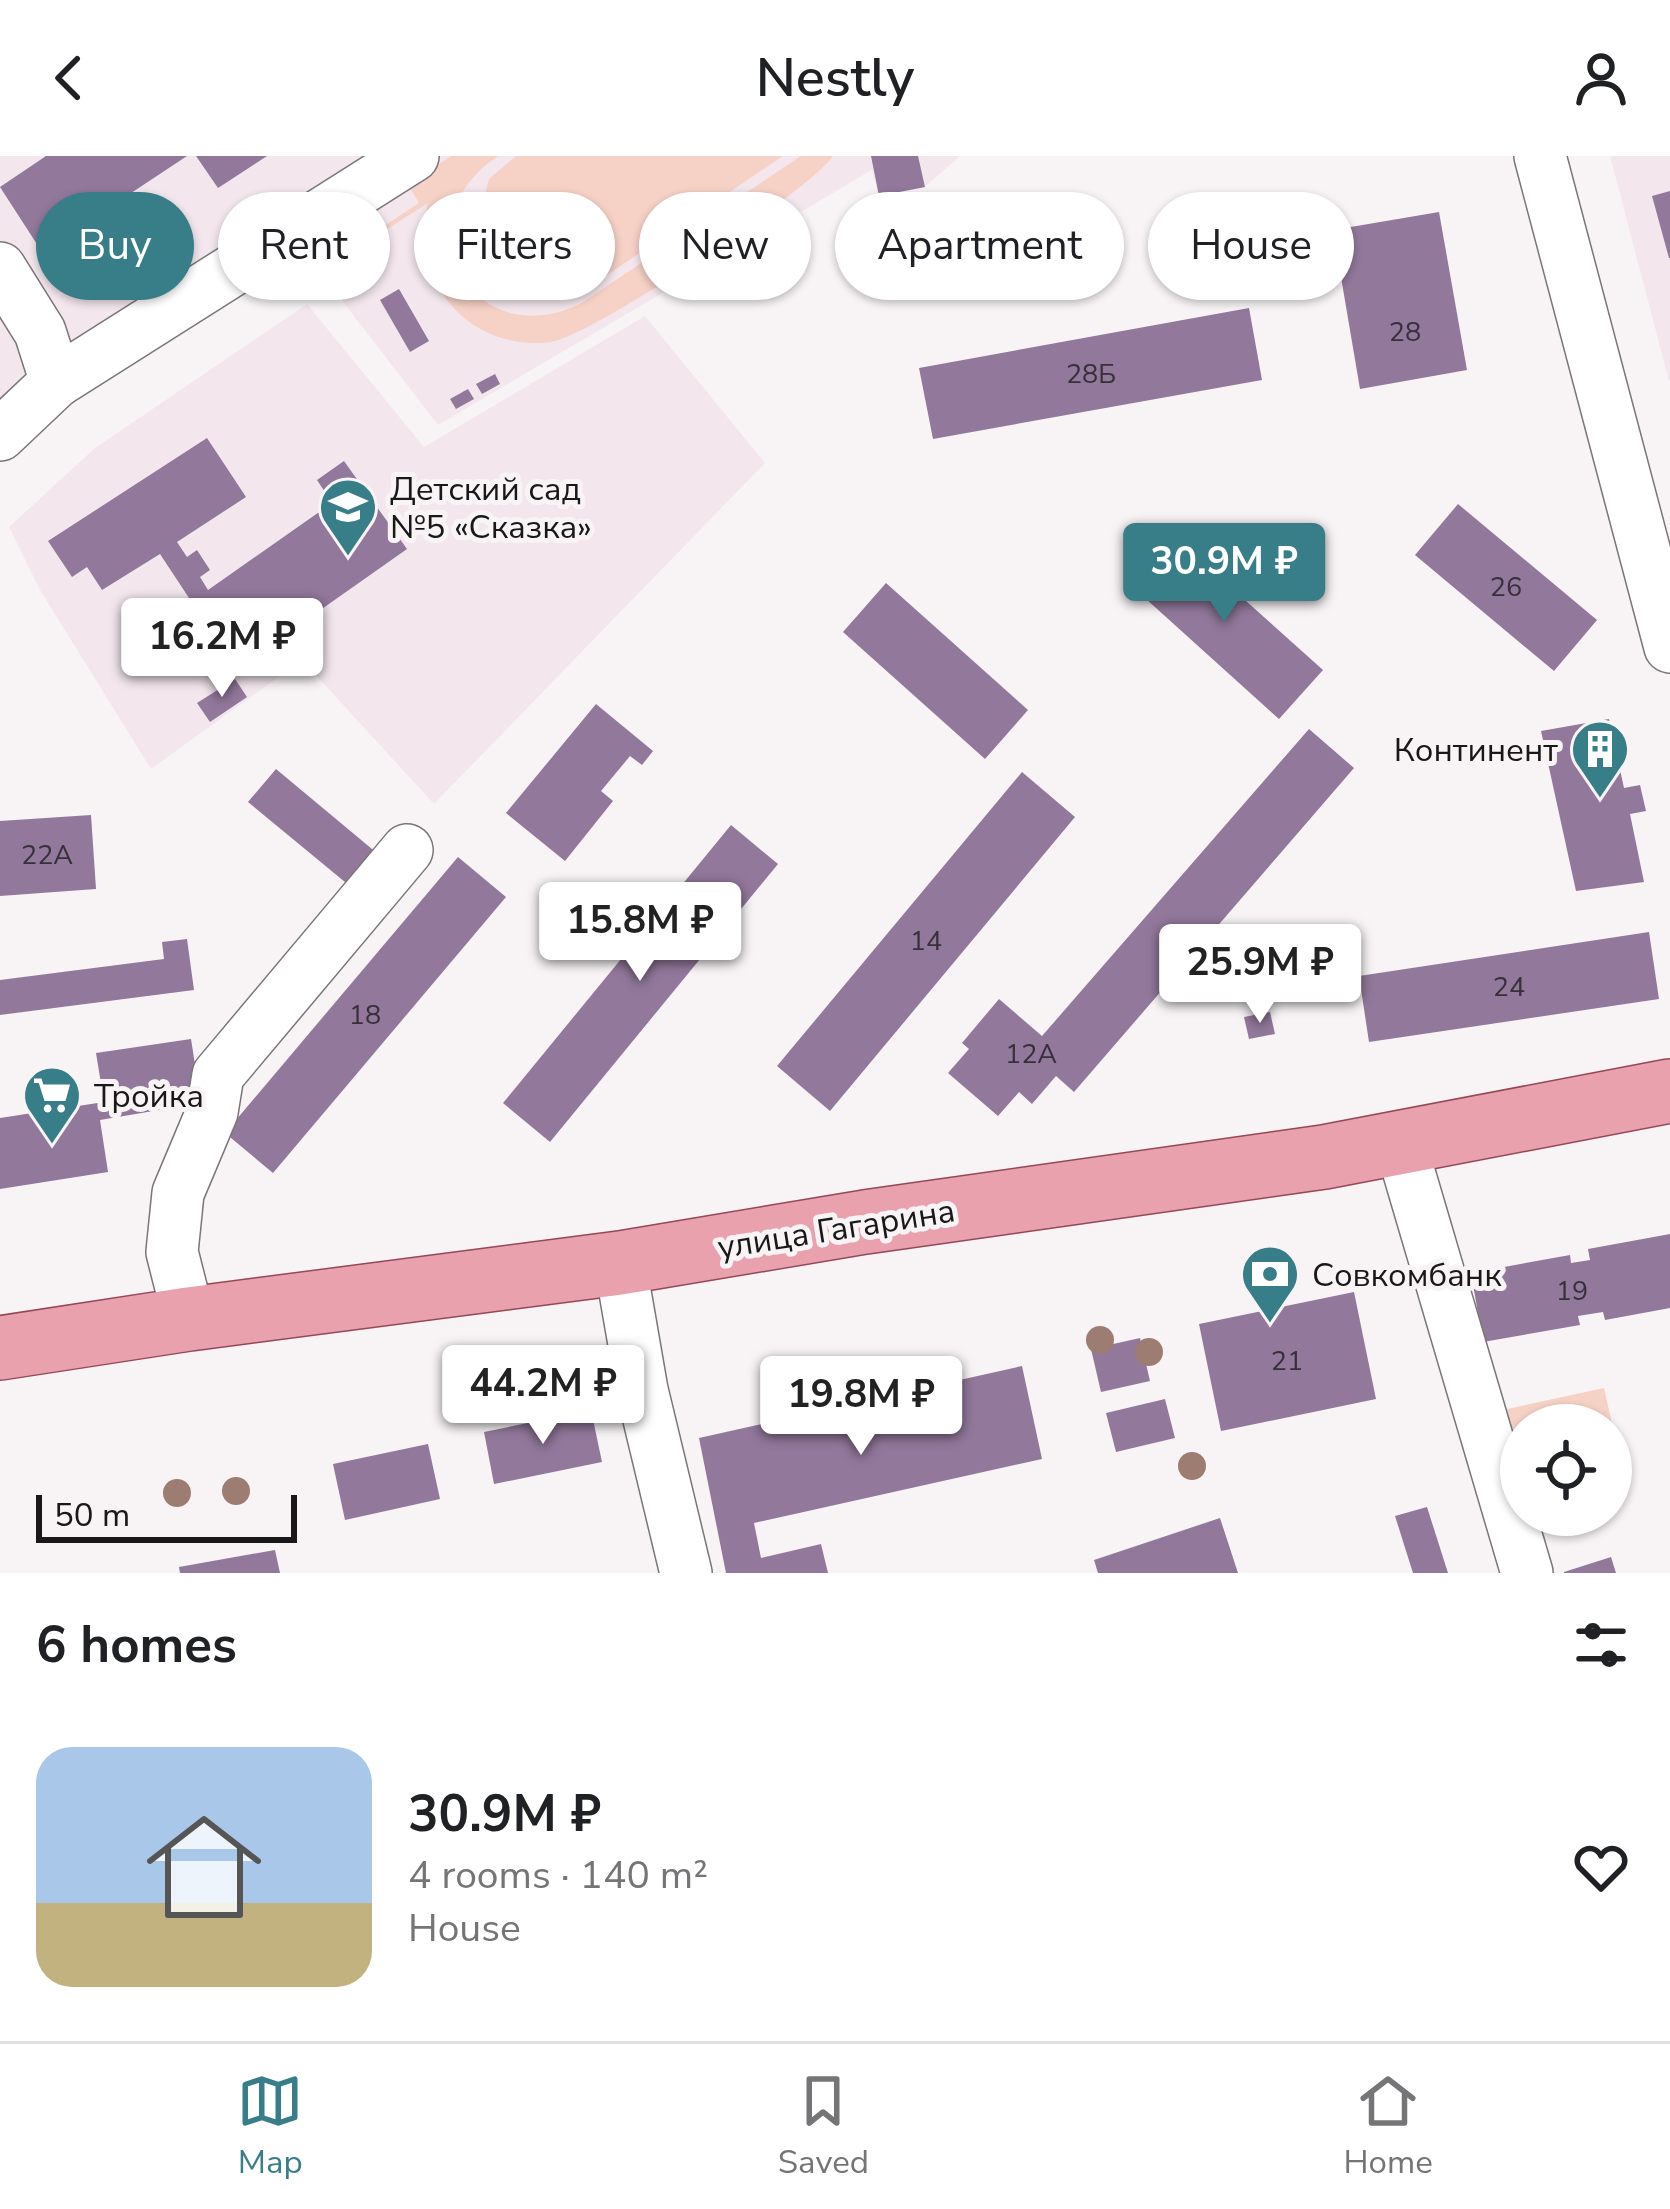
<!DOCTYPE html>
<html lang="en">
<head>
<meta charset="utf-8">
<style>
  body { margin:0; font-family:"Nunito Sans",sans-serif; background:#f6f6f6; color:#202124; height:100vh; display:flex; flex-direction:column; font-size:45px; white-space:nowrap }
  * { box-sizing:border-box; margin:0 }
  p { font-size:39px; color:#757577 }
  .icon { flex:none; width:66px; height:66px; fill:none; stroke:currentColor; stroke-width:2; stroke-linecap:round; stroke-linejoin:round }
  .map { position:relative; height:1417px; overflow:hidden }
  .sheet { display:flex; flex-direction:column; background:#fff; flex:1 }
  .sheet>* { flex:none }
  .top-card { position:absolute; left:36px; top:36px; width:1599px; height:108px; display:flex; gap:24px }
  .buttons { position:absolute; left:1500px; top:1248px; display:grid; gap:24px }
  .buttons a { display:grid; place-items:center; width:132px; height:132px; border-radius:50%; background:#fff; box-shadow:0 3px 9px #0004; font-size:60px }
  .scale { position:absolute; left:36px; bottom:30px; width:261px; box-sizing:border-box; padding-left:12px; border:6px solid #191718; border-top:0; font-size:33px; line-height:42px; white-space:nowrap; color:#191718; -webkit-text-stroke:9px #f8f4f6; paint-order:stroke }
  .price { position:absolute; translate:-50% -102px; padding:0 27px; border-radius:12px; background:#fff; color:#222; font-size:39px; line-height:78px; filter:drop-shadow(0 3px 6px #0008) }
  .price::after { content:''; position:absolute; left:50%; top:72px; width:36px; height:27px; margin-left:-18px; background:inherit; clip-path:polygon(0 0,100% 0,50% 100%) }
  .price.active { background:#387e89; color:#fff }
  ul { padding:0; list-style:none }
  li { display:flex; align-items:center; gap:36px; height:300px; padding:0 36px }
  li span { display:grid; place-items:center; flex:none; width:336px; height:240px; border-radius:36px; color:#555 }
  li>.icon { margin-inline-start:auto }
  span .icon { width:144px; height:144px; fill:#fffc; stroke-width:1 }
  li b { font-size:51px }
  h2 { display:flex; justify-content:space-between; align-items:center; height:144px; padding:0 36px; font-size:51px }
  .chip { padding:0 42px; border-radius:54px; background:#fff; box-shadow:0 3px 9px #0004; font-size:42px; line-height:108px }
  .chip.active { background:#387e89; color:#fff }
  header { display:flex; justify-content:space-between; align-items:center; height:156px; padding:0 36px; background:#fff; font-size:54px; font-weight:600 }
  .menu { display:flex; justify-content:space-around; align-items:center; height:168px; border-top:3px solid #e0e0e0; background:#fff; font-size:33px; color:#757577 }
  .menu a { display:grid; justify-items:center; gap:6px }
  .menu .active { color:#387e89 }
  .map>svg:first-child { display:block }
</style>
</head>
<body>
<header><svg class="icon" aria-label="back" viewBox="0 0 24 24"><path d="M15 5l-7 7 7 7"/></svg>Nestly<svg class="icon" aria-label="person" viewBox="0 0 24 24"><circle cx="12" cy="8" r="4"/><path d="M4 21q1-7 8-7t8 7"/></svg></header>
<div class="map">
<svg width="1670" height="1417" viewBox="0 0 1670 1417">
  <rect width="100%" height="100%" fill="#f8f4f6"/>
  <g fill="#f3e7ed">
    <path d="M0,0H960L925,31L879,40L872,14L438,269L306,98L83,231L0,266Z"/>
    <path d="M1610,0H1670V224L1669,225Z"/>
    <path d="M307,148L424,291L645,160L765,307L434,648L302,504L151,613L40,434L9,371L95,292Z"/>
  </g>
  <g fill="#f6d1c6" fill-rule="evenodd">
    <path d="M451,0H498C398,66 472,200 580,148L801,0H833C809,35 592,180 551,186C514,191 476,178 452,150C426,122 420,84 428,47L378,79L365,58ZM410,32L419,47L381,72L371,57Z"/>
    <path d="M516,0H783L585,134C565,143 547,142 530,127L487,62L484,43L489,23Z"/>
    <path d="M1604,1232L1615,1281L1611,1282V1269H1521V1301L1518,1302L1507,1253Z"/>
  </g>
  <g fill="#92789b">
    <path d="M46,0H187L42,96L0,31Z"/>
    <path d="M196,0H267L218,32Z"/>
    <path d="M871,0H918L925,31L879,40Z"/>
    <path d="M1670,35V102H1669L1652,40Z"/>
    <path d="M1439,56L1467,214L1360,233L1333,74Z"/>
    <path d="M776,89L795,113L773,131L754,107Z"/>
    <path d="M399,133L429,185L410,196L380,144Z"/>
    <path d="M1249,152L1262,224L933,283L919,212Z"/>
    <path d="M495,218L500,228L482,238L476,228Z"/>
    <path d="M468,233L474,243L456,253L450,243Z"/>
    <path d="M207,282L246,341L177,386L187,401L197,394L210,414L200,421L208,434L332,347L317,324L344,305L407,393L228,519L181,452L191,445L160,398L102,434L87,411L72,421L48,385Z"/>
    <path d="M1458,348L1597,464L1554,515L1415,399Z"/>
    <path d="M1169,376L1323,514L1279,563L1125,424Z"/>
    <path d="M886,427L1028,554L985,603L843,476Z"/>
    <path d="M235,523L247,541L210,566L197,547Z"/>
    <path d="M596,548L653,595L642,609L630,600L601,635L613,645L565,705L506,657Z"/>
    <path d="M1609,563L1624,632L1640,629L1646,655L1630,658L1644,726L1576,735L1541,575Z"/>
    <path d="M1309,573L1354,612L1074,936L1056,920L1032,948L1019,936L998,960L948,917L969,893L962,887L999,843L1042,880Z"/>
    <path d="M276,613L378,698L351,731L248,646Z"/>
    <path d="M1022,616L1075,661L830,955L777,910Z"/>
    <path d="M91,659L96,733L0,740V665Z"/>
    <path d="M731,669L778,708L550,986L503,947Z"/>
    <path d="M458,701L506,741L273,1017L225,977Z"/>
    <path d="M1649,776L1659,843L1369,886L1359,820Z"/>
    <path d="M187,783L194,834L0,859V824L164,803L162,786Z"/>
    <path d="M1270,856L1275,878L1249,883L1244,861Z"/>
    <path d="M191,883L201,947L100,964L108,1016L0,1033V962L104,946L96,897Z"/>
    <path d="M1670,1078V1152L1605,1164L1603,1156L1578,1160L1580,1169L1483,1186L1471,1117L1570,1099L1571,1107L1590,1104L1588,1093Z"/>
    <path d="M1354,1136L1376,1243L1221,1275L1199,1168Z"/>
    <path d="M1140,1182L1150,1225L1101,1236L1091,1193Z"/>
    <path d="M1022,1210L1042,1303L754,1367L761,1402L821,1388L828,1417H726L699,1282Z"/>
    <path d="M1165,1243L1175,1282L1116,1296L1106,1257Z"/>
    <path d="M591,1254L602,1306L494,1328L484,1276Z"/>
    <path d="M428,1288L440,1343L345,1364L333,1308Z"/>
    <path d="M1427,1351L1448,1417H1413L1395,1360Z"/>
    <path d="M1220,1362L1238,1417H1098L1094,1404Z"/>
    <path d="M275,1394L280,1417H180L179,1411Z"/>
    <path d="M1611,1401L1616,1417H1564V1416Z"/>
  </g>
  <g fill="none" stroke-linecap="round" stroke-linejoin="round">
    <g stroke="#7a7678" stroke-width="54">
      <g id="minor">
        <path d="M1540,0L1670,491"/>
        <path d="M0,112L40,176L56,226L0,279"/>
        <path d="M56,226L413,0"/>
        <path d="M1400,986L1527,1417"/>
        <path d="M620,1107L642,1234L686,1417"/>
        <path d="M189,1163L172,1096L178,1037L212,956L218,919L407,694"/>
      </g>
    </g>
    <g stroke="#954856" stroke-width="66">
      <path id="major" d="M0,1192L189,1163L620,1107L865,1066L1324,1001L1670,935"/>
    </g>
    <use href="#minor" stroke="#fff" stroke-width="51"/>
    <use href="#major" stroke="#e8a1ad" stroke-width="63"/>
  </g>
  <g fill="#9d7c71">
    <circle cx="1100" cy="1184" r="14"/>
    <circle cx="1149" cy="1196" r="14"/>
    <circle cx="1192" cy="1310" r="14"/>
    <circle cx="236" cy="1335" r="14"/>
    <circle cx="177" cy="1337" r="14"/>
  </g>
  <defs>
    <g id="school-pin" transform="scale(3)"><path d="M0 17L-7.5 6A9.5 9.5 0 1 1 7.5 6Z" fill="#387e89" stroke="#f8f4f6"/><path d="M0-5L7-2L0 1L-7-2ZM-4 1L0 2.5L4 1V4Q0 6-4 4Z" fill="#fff"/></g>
    <g id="building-pin" transform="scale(3)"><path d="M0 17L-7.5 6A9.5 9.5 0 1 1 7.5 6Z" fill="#387e89" stroke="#f8f4f6"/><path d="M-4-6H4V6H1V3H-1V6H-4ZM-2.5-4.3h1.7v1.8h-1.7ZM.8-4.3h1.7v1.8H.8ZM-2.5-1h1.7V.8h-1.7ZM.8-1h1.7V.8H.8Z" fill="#fff"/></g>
    <g id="supermarket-pin" transform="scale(3)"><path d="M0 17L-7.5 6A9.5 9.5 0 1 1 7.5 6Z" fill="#387e89" stroke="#f8f4f6"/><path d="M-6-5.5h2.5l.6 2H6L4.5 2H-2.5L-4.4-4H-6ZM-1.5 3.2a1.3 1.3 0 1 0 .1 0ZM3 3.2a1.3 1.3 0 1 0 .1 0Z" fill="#fff"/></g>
    <g id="bank-pin" transform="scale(3)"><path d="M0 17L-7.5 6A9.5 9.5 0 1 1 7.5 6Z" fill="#387e89" stroke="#f8f4f6"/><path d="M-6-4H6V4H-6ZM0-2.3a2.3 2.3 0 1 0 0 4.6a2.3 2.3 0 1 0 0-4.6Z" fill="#fff"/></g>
  </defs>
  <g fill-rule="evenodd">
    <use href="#school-pin" x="348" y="351"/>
    <use href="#building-pin" x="1600" y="593"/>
    <use href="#supermarket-pin" x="52" y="939"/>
    <use href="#bank-pin" x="1270" y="1118"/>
  </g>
  <g text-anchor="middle" stroke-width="10" stroke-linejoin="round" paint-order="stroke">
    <g font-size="27" fill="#372f39">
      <text x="1405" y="185">28</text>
      <text x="1091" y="227">28Б</text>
      <text x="1506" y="440">26</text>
      <text x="47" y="708">22А</text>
      <text x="926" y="794">14</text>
      <text x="1509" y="840">24</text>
      <text x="365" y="868">18</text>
      <text x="1031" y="907">12А</text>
      <text x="1572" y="1144">19</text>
      <text x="1287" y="1214">21</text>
    </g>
    <g font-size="33" fill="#191718" stroke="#f8f4f6" text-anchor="start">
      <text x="390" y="344">Детский сад<tspan x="390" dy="38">№5 «Сказка»</tspan></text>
      <text x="1558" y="605" text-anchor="end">Континент</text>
      <text x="94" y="951">Тройка</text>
      <text x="1312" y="1130">Совкомбанк</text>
    </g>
    <g font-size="33" fill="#191718" stroke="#f8f4f6">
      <text transform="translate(836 1072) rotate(-9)" y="12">улица Гагарина</text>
    </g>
  </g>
</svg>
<div class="buttons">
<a><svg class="icon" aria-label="locate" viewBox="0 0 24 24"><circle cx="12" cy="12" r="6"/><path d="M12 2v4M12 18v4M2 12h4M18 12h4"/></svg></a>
</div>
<div class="scale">50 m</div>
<b class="price active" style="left:1224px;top:469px">30.9M ₽</b>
<b class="price" style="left:222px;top:544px">16.2M ₽</b>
<b class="price" style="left:640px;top:828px">15.8M ₽</b>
<b class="price" style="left:1260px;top:870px">25.9M ₽</b>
<b class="price" style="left:543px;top:1291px">44.2M ₽</b>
<b class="price" style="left:861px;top:1302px">19.8M ₽</b>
<div class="top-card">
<a class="chip active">Buy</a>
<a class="chip">Rent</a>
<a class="chip">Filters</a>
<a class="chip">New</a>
<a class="chip">Apartment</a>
<a class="chip">House</a>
</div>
</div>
<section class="sheet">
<h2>6 homes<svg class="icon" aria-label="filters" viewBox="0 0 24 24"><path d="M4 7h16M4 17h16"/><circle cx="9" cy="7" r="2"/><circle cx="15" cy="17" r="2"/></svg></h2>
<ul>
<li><span style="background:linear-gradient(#a9c7e8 65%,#c2b280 0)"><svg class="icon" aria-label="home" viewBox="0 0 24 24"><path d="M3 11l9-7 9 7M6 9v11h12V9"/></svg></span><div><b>30.9M ₽</b><p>4 rooms · 140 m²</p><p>House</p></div><svg class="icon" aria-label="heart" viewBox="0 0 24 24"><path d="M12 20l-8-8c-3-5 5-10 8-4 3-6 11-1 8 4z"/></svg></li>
</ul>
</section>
<nav class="menu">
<a class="active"><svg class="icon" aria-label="map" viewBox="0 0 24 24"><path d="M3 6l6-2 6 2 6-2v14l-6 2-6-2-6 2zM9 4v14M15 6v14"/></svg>Map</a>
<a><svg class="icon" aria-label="saved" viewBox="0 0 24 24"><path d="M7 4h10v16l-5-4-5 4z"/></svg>Saved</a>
<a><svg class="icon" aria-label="home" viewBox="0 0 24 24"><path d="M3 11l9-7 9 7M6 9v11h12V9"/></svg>Home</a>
</nav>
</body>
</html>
